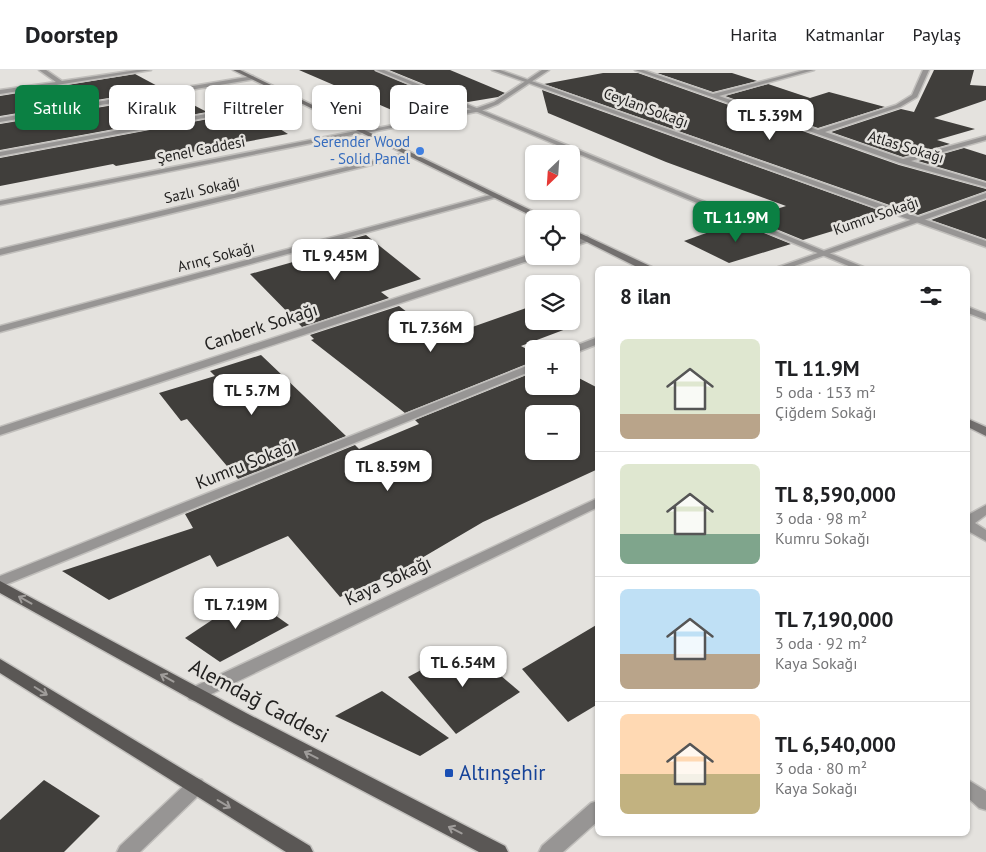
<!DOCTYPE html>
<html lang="tr">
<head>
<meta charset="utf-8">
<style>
  body { margin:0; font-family:"PT Sans",sans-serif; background:#f6f6f6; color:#202124; height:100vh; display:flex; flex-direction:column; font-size:19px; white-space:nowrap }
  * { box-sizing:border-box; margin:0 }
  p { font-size:16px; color:#757577 }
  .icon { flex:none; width:28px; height:28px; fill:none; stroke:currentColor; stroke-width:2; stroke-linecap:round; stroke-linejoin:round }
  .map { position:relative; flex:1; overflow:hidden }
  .drawer { position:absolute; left:595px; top:196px; width:375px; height:570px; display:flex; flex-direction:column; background:#fff; border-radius:8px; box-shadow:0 1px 4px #0004 }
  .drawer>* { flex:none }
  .guide { position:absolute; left:15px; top:15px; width:475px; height:45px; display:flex; gap:10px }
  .needle { width:32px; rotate:205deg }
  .tools { position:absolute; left:525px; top:75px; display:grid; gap:10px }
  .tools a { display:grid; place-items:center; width:55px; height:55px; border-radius:8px; background:#fff; box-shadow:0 1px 4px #0004; font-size:25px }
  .price { position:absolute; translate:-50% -42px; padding:0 11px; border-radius:10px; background:#fff; color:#222; font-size:16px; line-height:32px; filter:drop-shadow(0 1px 2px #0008) }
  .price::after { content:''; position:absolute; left:50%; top:30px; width:15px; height:11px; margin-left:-8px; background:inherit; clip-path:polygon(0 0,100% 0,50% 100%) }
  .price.current { background:#0b8043; color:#fff }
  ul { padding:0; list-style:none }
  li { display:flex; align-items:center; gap:15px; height:125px; padding:0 25px }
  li+li { border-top:1px solid #e0e0e0 }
  li span { display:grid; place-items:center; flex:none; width:140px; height:100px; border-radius:8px; color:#555 }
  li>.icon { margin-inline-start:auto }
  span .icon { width:60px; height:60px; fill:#fffc; stroke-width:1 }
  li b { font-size:21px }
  h2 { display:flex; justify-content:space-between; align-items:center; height:60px; padding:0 25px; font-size:21px }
  .pill { padding:0 18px; border-radius:8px; background:#fff; box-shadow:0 1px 4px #0004; font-size:18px; line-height:45px }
  .pill.current { background:#0b8043; color:#fff }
  header { display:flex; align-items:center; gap:30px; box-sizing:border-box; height:70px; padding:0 25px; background:#fff; border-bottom:1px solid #e0e0e0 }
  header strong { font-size:24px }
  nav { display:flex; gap:28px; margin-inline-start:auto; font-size:18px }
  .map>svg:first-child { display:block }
</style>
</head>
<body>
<header>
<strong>Doorstep</strong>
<nav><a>Harita</a><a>Katmanlar</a><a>Paylaş</a></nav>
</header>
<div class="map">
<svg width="986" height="782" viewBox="0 0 986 782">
  <rect width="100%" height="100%" fill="#e4e2de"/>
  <g fill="#403e3b" fill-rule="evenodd">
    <path d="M299,0H374L455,35L401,44Z"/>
    <path d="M389,0H450L505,23L498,27L468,32Z"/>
    <path d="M934,0H974L970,15L986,16V30L934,48L975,59L937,70L950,74L903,87L831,62L901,39L914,42Z"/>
    <path d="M603,3H638L899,95L986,119V121L918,145L544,14Z"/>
    <path d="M657,3H732L757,11L713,22Z"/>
    <path d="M135,4L163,19L0,46V26Z"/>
    <path d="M768,14L810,28L829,22L885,37L818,58L725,26Z"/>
    <path d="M542,20L889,144L803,170L749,148L786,136L666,92L548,43Z"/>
    <path d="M174,25L207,42L0,80V54Z"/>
    <path d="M251,41L288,64L116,96L113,94L0,116V88Z"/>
    <path d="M964,78L986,85V111L918,91Z"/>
    <path d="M986,130V169L931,150Z"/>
    <path d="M737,152L791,174L729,193L684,171Z"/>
    <path d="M366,165L421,209L381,222L389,228L302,257L250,204L332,181L326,176Z"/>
    <path d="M399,236L441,268L529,237L534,240V251H553L566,259L521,276L534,283V291L405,343L311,270L314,269L310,265Z"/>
    <path d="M261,285L346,366L238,409L187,349L181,351L159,323L215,306L210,301Z"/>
    <path d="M534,302V316H571V304L598,318V399L483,452L403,499L340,527L288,466L217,497L210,485L109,530L62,501L193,458L185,444L355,375L359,379L419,354L415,350ZM534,344H571V381H534Z"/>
    <path d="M248,526L289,555L220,592L185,568Z"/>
    <path d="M598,554V634L568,652L522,599Z"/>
    <path d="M466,576L520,622L456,664L408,607Z"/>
    <path d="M382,621L449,668L420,686L335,646Z"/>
    <path d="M44,710L100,746L64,782H0V750Z"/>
  </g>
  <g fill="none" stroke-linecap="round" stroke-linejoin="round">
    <g stroke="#c1bfbc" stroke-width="3">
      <g id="minor">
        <path d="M39,0H46L62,11L137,0H151L0,24V20L56,12Z"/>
        <path d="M376,0H384L868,199H856Z"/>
        <path d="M492,0H500L986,171V177Z"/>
        <path d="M635,0H643L713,24L805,0H814L719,26L818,60L896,35L912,25L923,0H929L917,27L900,37L825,62L903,89L986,66V70L911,91L986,113V117L900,93Z"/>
        <path d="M253,6L255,9L0,52V48Z"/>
        <path d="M298,27L300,30L0,86V82Z"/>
        <path d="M366,59L368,60V62L0,135V131Z"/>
        <path d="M410,82L412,83V85L0,185V179Z"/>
        <path d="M494,124L501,126L0,262V256Z"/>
        <path d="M587,166L591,169L590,171L571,177V171Z"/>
        <path d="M534,183V186H538L537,188L0,365V357Z"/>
        <path d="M968,237L986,244V250L968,243Z"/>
        <path d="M598,267V274L575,283L571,284V279H567Z"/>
        <path d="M534,293V300L0,517V506Z"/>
        <path d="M598,428V437L201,629L195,631L189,629L187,624L189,619Z"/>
        <path d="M986,435V445L975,453L986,460V471L968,461V445Z"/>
        <path d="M196,708L202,710L205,716L202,722L140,782H117L120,776L190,710Z"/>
        <path d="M968,710L986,721V740L979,738L968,728Z"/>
        <path d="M598,731V751L563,782H539L542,776L591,733Z"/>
      </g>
    </g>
    <g stroke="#c1bfbc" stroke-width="3">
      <g id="tertiary">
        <path d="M542,0H549L498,34L481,41L366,63L363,61L477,38L494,32Z"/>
        <path d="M986,123V128L786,199H773Z"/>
      </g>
    </g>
    <g stroke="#c1bfbc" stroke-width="3">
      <g id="secondary">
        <path d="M233,0H240L549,149H538Z"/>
        <path d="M571,159L652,197L653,199H641L571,164Z"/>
        <path d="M968,349L986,357V366L968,357Z"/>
      </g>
    </g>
    <g stroke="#c1bfbc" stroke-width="3">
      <g id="primary">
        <path d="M0,511L246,643L505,776L508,782H479L234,653L0,523Z"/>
        <path d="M0,589L310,776L313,782H286L0,603Z"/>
      </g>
    </g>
    <use href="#minor" fill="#979594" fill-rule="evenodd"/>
    <use href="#tertiary" fill="#979594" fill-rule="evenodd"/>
    <use href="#secondary" fill="#73706f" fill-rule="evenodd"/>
    <use href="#primary" fill="#5a5755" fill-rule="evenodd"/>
  </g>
  <defs><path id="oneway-shaft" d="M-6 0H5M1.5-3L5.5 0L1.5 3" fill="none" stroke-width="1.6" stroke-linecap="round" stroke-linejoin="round" transform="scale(1.25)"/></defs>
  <g stroke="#9f9c9a">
    <use href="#oneway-shaft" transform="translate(25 530) rotate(-151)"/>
    <use href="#oneway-shaft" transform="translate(167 608) rotate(-151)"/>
    <use href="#oneway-shaft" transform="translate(41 621) rotate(32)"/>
    <use href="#oneway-shaft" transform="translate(311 685) rotate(-153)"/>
    <use href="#oneway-shaft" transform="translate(224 734) rotate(31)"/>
    <use href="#oneway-shaft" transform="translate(455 760) rotate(-153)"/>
  </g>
  <circle fill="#3f7fe0" stroke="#e4e2de" stroke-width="2" cx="420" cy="81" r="5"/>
  <rect fill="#1a4fb4" stroke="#e4e2de" stroke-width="2" x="444" y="698" width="10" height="10" rx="2.5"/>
  <g text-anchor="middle" stroke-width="5" stroke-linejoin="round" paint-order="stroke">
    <g font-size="15" fill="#222120" stroke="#e4e2de">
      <text transform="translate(646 38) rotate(20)" y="5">Ceylan Sokağı</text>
      <text transform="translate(906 77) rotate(17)" y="5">Atlas Sokağı</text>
      <text transform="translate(201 80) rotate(-11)" y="5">Şenel Caddesi</text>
      <text transform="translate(202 120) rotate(-13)" y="5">Sazlı Sokağı</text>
      <text transform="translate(876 146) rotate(-19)" y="5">Kumru Sokağı</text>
      <text transform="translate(216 187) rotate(-15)" y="5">Arınç Sokağı</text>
    </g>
    <g font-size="15" fill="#366cbe" stroke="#e4e2de" text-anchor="end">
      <text x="410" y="77">Serender Wood<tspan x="410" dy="17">- Solid Panel</tspan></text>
    </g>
    <g font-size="18" fill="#222120" stroke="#e4e2de">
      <text transform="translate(261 257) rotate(-18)" y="6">Canberk Sokağı</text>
      <text transform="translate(246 394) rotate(-22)" y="6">Kumru Sokağı</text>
      <text transform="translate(388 511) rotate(-25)" y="6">Kaya Sokağı</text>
    </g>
    <g font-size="21" fill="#222120" stroke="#e4e2de">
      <text transform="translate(259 631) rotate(28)" y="7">Alemdağ Caddesi</text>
    </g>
    <g font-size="21" fill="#164399" stroke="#e4e2de" text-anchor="start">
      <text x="459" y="710">Altınşehir</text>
    </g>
  </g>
</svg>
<div class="tools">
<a><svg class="needle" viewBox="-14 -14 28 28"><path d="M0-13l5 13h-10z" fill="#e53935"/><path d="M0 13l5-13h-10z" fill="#757577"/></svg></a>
<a><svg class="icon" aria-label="locate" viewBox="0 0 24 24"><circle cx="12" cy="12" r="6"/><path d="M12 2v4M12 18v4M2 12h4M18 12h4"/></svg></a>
<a><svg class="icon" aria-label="layers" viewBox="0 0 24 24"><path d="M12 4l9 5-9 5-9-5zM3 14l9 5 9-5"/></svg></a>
<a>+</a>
<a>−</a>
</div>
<b class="price" style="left:770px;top:71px">TL 5.39M</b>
<b class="price current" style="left:736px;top:173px">TL 11.9M</b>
<b class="price" style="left:335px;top:211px">TL 9.45M</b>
<b class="price" style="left:431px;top:283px">TL 7.36M</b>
<b class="price" style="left:252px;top:346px">TL 5.7M</b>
<b class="price" style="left:388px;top:422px">TL 8.59M</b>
<b class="price" style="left:236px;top:560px">TL 7.19M</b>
<b class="price" style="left:463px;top:618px">TL 6.54M</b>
<div class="guide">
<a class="pill current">Satılık</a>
<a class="pill">Kiralık</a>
<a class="pill">Filtreler</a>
<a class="pill">Yeni</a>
<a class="pill">Daire</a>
</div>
<section class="drawer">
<h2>8 ilan<svg class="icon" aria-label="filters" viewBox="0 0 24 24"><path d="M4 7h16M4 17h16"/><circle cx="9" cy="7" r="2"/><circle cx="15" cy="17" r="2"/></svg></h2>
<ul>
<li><span style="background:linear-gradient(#dfe7d0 75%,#b9a48a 0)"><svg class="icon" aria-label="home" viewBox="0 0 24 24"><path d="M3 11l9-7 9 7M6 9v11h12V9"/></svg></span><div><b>TL 11.9M</b><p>5 oda · 153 m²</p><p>Çiğdem Sokağı</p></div></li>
<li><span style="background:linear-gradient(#dfe7d0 70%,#7fa58c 0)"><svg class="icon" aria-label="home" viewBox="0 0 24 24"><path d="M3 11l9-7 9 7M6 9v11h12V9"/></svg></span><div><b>TL 8,590,000</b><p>3 oda · 98 m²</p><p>Kumru Sokağı</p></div></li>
<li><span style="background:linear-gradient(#bfe0f5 65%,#b9a48a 0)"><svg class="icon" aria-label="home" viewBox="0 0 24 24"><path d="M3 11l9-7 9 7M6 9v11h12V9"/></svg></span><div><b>TL 7,190,000</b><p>3 oda · 92 m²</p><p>Kaya Sokağı</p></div></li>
<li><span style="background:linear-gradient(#ffd9b3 60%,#c2b280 0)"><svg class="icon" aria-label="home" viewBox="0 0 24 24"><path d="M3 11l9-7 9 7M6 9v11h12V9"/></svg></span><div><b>TL 6,540,000</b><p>3 oda · 80 m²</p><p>Kaya Sokağı</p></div></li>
</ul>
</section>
</div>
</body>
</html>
